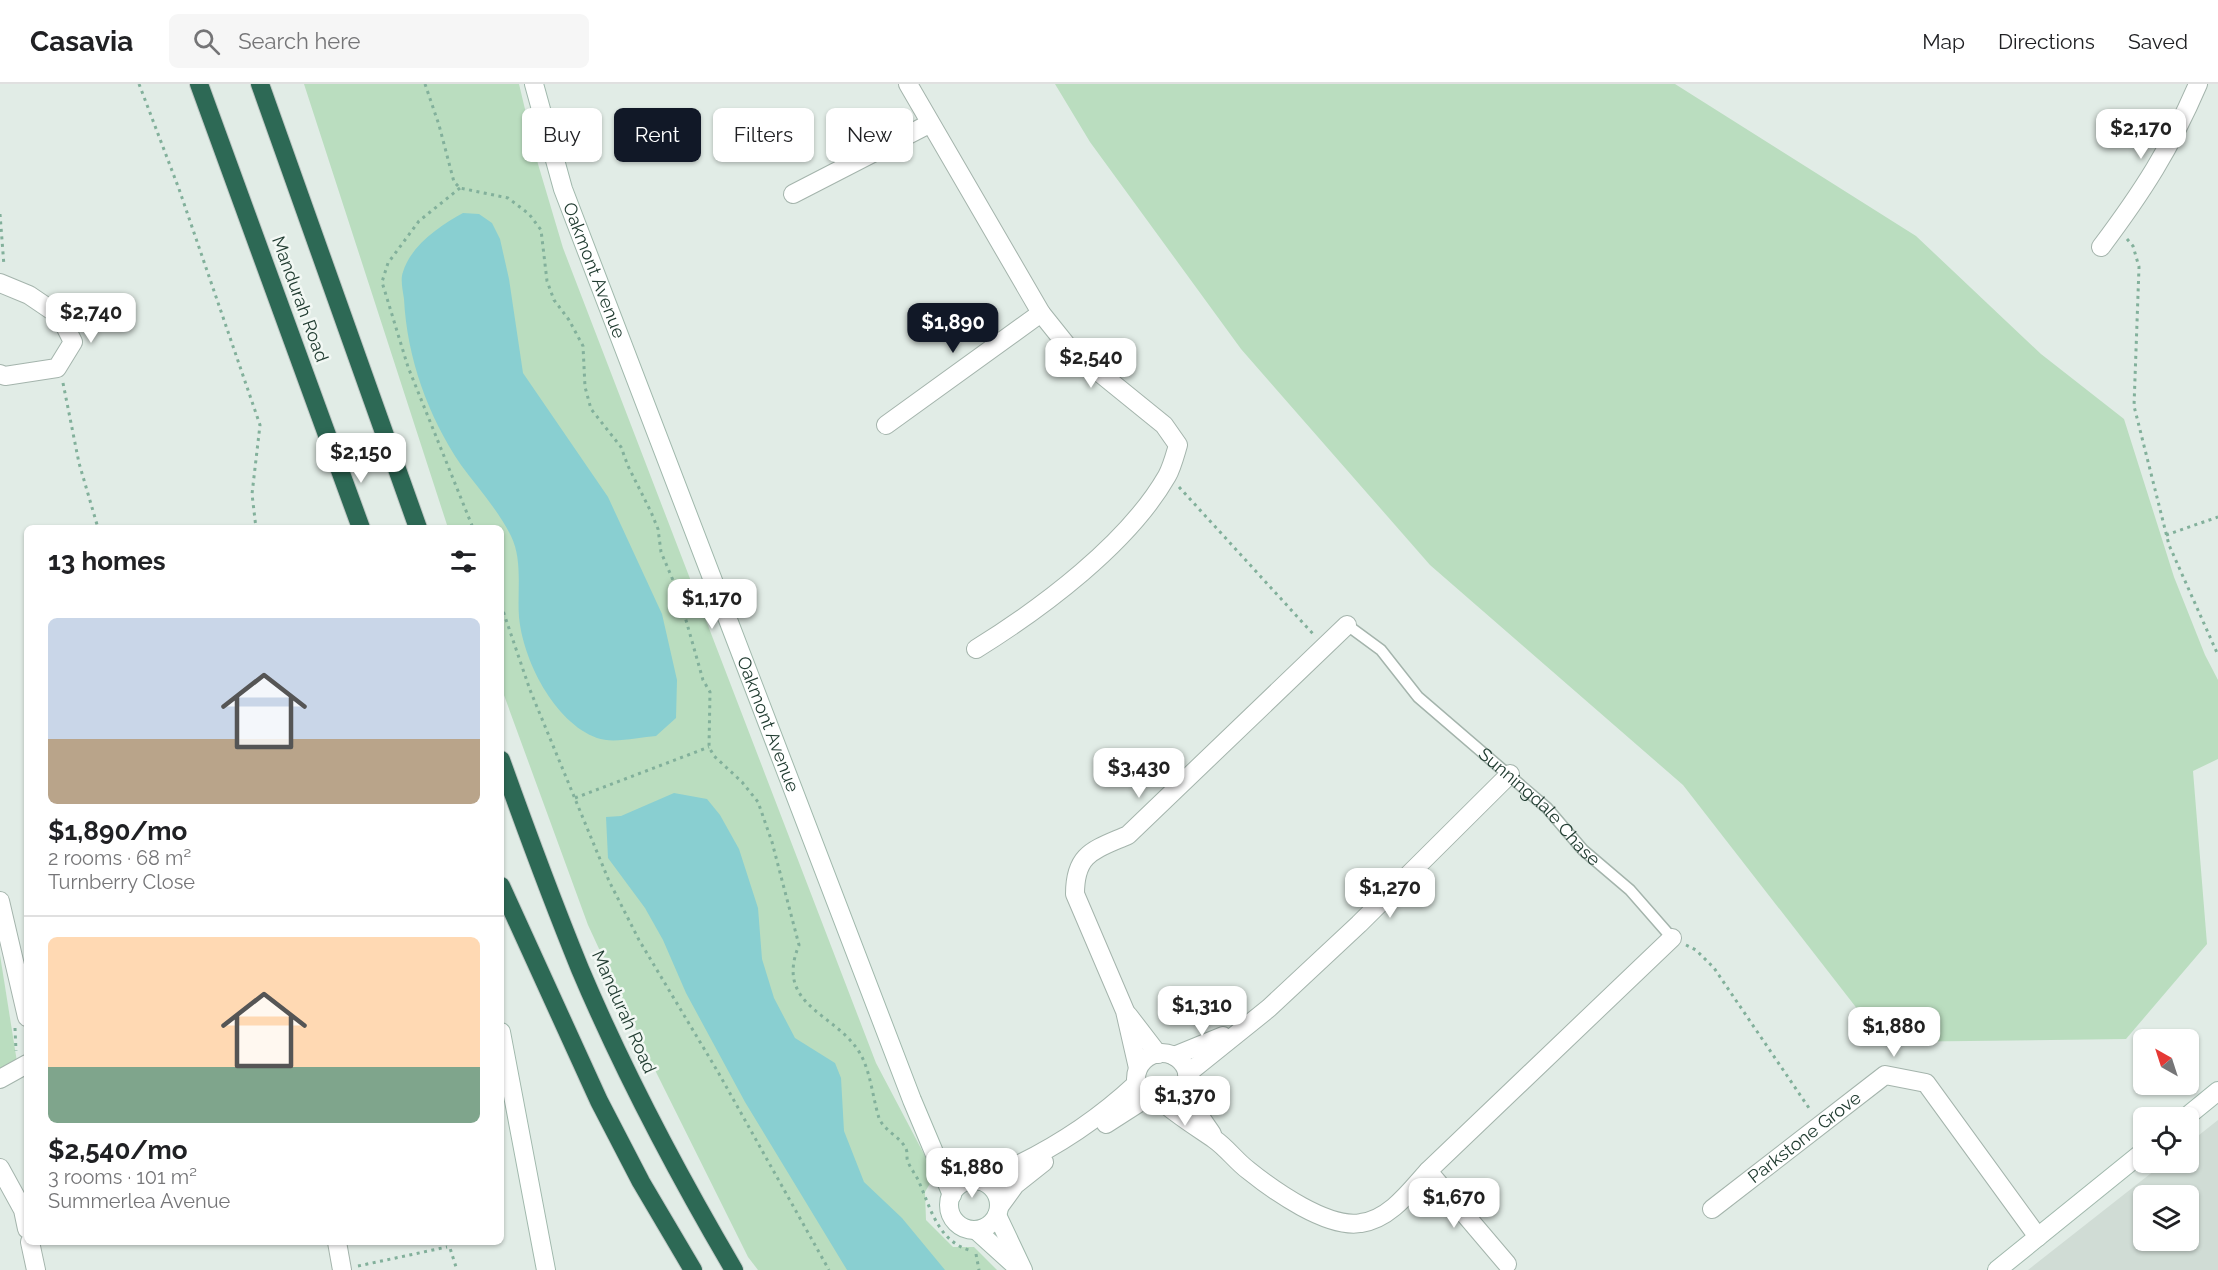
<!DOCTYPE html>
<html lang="en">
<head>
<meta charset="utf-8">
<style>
  body { margin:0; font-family:Raleway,sans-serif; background:#f6f6f6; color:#202124; height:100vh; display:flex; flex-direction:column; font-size:22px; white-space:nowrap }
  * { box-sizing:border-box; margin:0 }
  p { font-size:20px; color:#757577 }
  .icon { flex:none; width:33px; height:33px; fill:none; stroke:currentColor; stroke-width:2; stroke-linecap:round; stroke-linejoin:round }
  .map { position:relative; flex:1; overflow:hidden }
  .drawer { position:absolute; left:24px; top:441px; width:480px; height:720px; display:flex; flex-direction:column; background:#fff; border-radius:9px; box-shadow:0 2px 4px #0004 }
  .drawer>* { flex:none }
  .top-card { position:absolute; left:522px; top:24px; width:570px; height:54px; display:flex; gap:12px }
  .needle { width:39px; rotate:321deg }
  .tools { position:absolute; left:2133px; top:945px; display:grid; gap:12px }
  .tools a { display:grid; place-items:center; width:66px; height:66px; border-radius:9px; background:#fff; box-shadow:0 2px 4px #0004; font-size:30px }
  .price { position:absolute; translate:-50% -51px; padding:0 14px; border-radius:12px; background:#fff; color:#222; font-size:20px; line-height:39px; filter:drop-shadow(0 2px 3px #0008) }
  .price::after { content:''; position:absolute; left:50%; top:36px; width:18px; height:14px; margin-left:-9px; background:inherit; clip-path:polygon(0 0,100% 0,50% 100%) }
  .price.on { background:#111827; color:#fff }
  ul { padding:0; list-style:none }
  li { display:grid; align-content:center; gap:12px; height:318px; padding:0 24px }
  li+li { border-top:2px solid #e0e0e0 }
  li span { display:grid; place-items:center; height:186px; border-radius:9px; color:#555 }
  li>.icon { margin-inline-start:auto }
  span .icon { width:108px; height:108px; fill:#fffc; stroke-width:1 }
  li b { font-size:26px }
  h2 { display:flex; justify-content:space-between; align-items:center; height:72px; padding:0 24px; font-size:26px }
  .tag { padding:0 21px; border-radius:9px; background:#fff; box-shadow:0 2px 4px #0004; font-size:21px; line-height:54px }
  .tag.on { background:#111827; color:#fff }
  header { display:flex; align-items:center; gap:36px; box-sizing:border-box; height:84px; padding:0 30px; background:#fff; border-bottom:2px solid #e0e0e0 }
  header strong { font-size:28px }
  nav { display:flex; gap:33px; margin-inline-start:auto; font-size:21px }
  .search { width:420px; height:54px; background:#f6f6f6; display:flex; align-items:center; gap:15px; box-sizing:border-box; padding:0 21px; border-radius:9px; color:#757577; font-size:22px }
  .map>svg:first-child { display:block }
</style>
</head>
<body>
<header>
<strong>Casavia</strong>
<div class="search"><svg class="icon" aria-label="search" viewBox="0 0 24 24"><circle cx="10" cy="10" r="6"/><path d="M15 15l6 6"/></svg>Search here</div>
<nav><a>Map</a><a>Directions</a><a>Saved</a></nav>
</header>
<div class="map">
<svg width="2218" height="1186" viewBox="0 0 2218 1186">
  <rect width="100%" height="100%" fill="#e1ece6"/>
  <path fill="#d0dcd5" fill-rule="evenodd" d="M2218,1036V1186H2028L2164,1079L2188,1078L2189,1059ZM2144,1112H2188V1156H2144Z"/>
  <g fill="#baddbf">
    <path d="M304,0H519L538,80L563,164L876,979L935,1091L925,1108L926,1136L953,1163H974L997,1186H758L748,1173L656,988L588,841L501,603V444H448Z"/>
    <path d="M1055,0H1675L1916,152L2041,270L2124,335L2174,493L2205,571L2218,596V675L2193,687L2207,860L2126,955L1883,958L1683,701L1430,481L1241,265L1090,58Z"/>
    <path d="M0,871L17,978L0,989Z"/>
  </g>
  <g fill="#89cfd1">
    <path d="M463,129L479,130L492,139L500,155L509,195L523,289L608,413L662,530L677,596L676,634L656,652C639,653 613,660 597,654C554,638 523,576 519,533C517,507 523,476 511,452C498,426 478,404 461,381C428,332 407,274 404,215C403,207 400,195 403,188C411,161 441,141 463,129Z"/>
    <path d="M674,709L707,715L720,731L739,765L758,824L762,875L774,914L795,954L835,979L841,994L844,1047L864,1098L902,1134L945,1186H847L745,1018L686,909L663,856L645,824L608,774L606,733L621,732Z"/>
  </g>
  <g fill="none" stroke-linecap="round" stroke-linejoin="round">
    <g stroke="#a4b4ac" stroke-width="13">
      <g id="lane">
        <path id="s1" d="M1347,541L1381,566L1418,613L1547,724L1583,766L1630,806L1672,854"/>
      </g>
    </g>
    <g stroke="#a4b4ac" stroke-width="20">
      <g id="street">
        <path d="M908,0L1041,229L1069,264L1164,341L1178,361C1175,371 1172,383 1167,392C1128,460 1042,524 976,565"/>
        <path d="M793,110L929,40"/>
        <path d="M2101,163C2143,107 2170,65 2198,0"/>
        <path d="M0,199L29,211L60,232L73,258L57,284L5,292L0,290"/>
        <path d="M886,341L1041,229"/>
        <path d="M0,817L27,933"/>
        <path d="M1128,931L1158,970"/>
        <circle cx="1162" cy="995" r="26"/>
        <path d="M1174,972L1223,952"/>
        <path d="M1138,984L1125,927L1075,810C1075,769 1094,766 1128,751L1347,541"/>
        <path d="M1187,990L1269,924L1359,840L1510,690"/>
        <path d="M0,995L27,980"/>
        <path d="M1184,1009L1212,1050"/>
        <path d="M1166,1021C1182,1034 1198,1044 1214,1055C1227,1064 1236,1077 1248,1086C1274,1107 1328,1145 1361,1139C1390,1135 1410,1107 1428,1087L1672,854"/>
        <path d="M1106,1040L1145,1015"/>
        <path d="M0,1084L23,1126L27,1145"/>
        <path d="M1428,1087L1507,1180"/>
        <path d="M981,1097C1039,1074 1091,1042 1136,1000"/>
        <path d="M999,1123L1015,1101L1044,1078"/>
        <path id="s2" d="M1712,1125L1885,991L1926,999L2038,1153"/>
        <path d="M30,1158L36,1186"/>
        <path d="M337,1158L342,1186"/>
      </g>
    </g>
    <g stroke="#a0b8ac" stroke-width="20">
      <g id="secondary">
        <path id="s3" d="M534,0L563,105L912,1016L952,1111"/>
        <path d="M501,948L546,1186"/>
        <path d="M2185,1034L2218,1007"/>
        <circle cx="974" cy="1121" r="25"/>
        <path d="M997,1131L1023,1186"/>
        <path d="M976,1146L1019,1185"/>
        <path d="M1997,1186L2144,1067"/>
      </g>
    </g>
    <g stroke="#c1c9c6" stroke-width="20">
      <g id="highway">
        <path d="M199,0L361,444"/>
        <path d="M260,0L418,444"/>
        <path d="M501,676C526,746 552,816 580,885C624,989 677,1089 734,1186"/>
        <path d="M501,802L599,1017L641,1098L693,1186"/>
      </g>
    </g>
    <g stroke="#82b09b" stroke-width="3" stroke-dasharray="3 4.5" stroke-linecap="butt">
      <path d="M139,0L179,105L260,341L252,410L256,444"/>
      <path d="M425,0L439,41L454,98L460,104L508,114L529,130L541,146L547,197L554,216L569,236L583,262L585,303L591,325L621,363L628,382L651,428L658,445L661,468L678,508L703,596L710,608L709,663L714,672L742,698L758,718L772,758L799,861C773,924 840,929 862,973C871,991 873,1015 879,1034C884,1047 901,1053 906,1065C908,1069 906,1074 908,1078C911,1085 916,1091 919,1098C931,1125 938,1158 972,1167"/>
      <path d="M460,104L419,137L388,179L382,198L408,283L473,444"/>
      <path d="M0,130L4,182"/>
      <path d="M2127,155L2133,162L2139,183L2134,322L2169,461L2218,571"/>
      <path d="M63,299L79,379L98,444"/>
      <path d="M1179,403L1314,551"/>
      <path d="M2166,451L2218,433"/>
      <path d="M501,521L530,606L609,797L639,856L718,988L829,1186"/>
      <path d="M575,714L709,663"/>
      <path d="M1686,861L1696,866L1714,884L1811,1027"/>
      <path d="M15,944L16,967"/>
      <path d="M448,1158L457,1186"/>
      <path d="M976,1170L979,1186"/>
      <path d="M358,1182L447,1163"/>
    </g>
    <use href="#lane" stroke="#fff" stroke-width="10"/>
    <use href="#street" stroke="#fff" stroke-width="18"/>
    <use href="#secondary" stroke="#fff" stroke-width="18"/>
    <use href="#highway" stroke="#2d6955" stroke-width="18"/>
  </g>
  <g text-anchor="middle" stroke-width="5" stroke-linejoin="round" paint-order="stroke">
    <g font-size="18" fill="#223d32" stroke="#f2f8f4">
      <text dy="6" stroke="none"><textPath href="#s3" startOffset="196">Oakmont Avenue</textPath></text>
      <text transform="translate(300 215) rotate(70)" y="6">Mandurah Road</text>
      <text dy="6" stroke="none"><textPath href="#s3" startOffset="682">Oakmont Avenue</textPath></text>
      <text dy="6" stroke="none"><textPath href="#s1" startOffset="266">Sunningdale Chase</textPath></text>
      <text transform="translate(624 928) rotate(66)" y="6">Mandurah Road</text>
      <text dy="6" stroke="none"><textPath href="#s2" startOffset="117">Parkstone Grove</textPath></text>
    </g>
  </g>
</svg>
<div class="tools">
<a><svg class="needle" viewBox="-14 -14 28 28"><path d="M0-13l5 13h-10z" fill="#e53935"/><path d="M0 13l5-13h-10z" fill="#757577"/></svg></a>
<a><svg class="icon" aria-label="locate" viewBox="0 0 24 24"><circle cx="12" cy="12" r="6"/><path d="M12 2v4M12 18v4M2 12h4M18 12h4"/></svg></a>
<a><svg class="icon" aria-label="layers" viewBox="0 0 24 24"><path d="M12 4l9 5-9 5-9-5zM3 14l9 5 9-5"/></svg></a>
</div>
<b class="price" style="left:2141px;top:76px">$2,170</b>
<b class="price" style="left:91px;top:260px">$2,740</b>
<b class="price on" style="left:953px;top:270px">$1,890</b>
<b class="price" style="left:1091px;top:305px">$2,540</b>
<b class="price" style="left:361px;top:400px">$2,150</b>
<b class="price" style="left:712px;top:546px">$1,170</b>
<b class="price" style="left:1139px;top:715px">$3,430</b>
<b class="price" style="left:1390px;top:835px">$1,270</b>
<b class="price" style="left:1202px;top:953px">$1,310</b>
<b class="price" style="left:1894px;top:974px">$1,880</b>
<b class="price" style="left:1185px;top:1043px">$1,370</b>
<b class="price" style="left:972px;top:1115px">$1,880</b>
<b class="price" style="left:1454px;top:1145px">$1,670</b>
<div class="top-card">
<a class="tag">Buy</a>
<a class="tag on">Rent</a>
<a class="tag">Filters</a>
<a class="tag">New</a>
</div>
<section class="drawer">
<h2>13 homes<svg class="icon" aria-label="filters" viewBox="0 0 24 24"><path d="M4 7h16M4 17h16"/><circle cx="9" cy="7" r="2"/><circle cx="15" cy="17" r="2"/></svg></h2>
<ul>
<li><span style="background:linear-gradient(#c9d6e8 65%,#b9a48a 0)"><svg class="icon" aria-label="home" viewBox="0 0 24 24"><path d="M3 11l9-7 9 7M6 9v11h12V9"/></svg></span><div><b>$1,890/mo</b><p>2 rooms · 68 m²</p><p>Turnberry Close</p></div></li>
<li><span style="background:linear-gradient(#ffd9b3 70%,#7fa58c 0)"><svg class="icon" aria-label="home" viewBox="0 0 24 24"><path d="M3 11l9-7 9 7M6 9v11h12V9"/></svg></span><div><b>$2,540/mo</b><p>3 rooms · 101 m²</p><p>Summerlea Avenue</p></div></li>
</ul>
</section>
</div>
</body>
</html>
